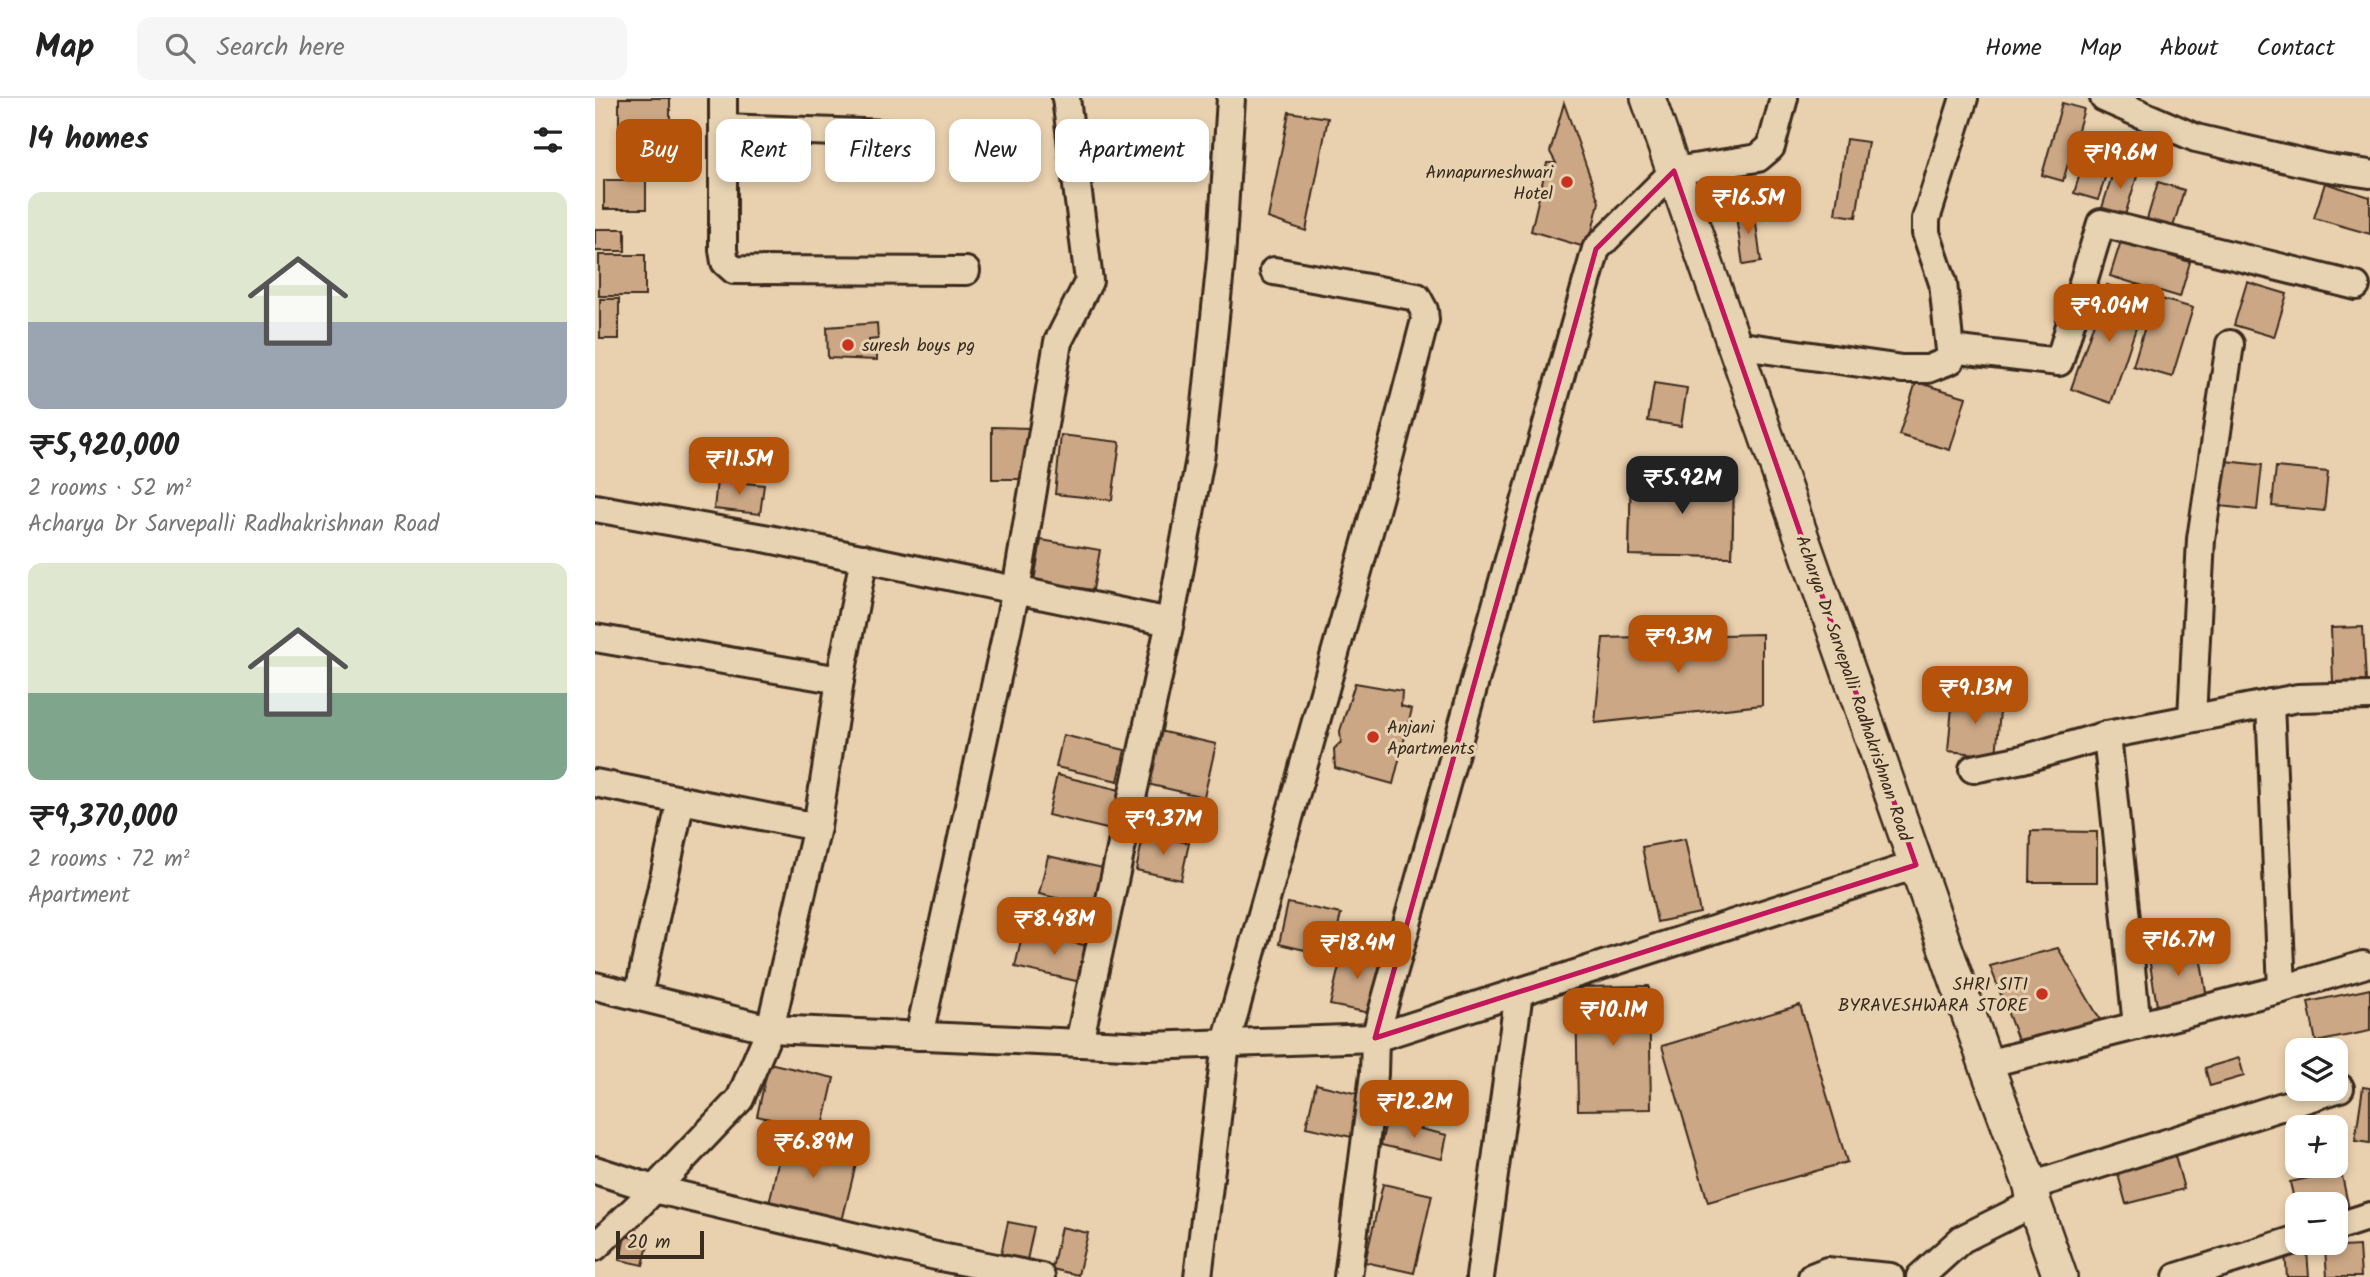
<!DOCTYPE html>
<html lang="en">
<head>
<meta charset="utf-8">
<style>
  body { margin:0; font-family:Kalam,sans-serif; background:#f6f6f6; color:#222; height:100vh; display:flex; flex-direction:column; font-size:26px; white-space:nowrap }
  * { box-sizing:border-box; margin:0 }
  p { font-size:23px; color:#767676 }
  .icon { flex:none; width:38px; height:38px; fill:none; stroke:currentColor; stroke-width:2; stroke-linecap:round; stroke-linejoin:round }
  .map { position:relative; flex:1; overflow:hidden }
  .details { display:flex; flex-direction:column; background:#fff; width:595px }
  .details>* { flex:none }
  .guide { position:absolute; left:21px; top:21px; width:665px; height:63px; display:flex; gap:14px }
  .fabs { position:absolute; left:1690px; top:940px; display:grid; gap:14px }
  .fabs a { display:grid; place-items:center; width:63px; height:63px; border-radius:14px; background:#fff; box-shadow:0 4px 10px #0003; font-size:35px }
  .scale { position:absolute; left:21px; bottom:18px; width:88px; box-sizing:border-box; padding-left:7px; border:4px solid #3b2a1e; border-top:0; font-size:19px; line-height:24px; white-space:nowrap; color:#3b2a1e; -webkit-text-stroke:5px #e7d2b1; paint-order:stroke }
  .price { position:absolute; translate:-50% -60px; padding:0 16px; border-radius:14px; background:#b45309; color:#fff; font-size:23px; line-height:46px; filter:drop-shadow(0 2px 4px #0008) }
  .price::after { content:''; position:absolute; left:50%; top:42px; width:21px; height:16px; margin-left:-10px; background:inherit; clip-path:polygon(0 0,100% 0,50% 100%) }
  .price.on { background:#222; color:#fff }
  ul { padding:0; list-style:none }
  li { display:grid; align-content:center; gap:14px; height:371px; padding:0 28px }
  li span { display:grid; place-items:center; height:217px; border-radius:14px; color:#555 }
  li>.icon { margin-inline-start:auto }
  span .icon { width:126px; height:126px; fill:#fffc; stroke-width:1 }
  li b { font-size:30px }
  h2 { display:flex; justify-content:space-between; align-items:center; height:84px; padding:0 28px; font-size:30px }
  .pill { padding:0 24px; border-radius:14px; background:#fff; box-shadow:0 4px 10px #0003; font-size:24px; line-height:63px }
  .pill.on { background:#b45309; color:#fff }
  header { display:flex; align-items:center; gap:42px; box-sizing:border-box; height:98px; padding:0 35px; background:#fff; border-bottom:2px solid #e0e0e0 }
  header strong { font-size:33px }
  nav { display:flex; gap:38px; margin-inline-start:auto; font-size:24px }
  .search { width:490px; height:63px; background:#f6f6f6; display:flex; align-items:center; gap:18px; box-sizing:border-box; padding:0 24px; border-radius:14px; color:#767676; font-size:26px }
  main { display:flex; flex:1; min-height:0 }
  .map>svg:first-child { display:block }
</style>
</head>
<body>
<header>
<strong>Map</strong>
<div class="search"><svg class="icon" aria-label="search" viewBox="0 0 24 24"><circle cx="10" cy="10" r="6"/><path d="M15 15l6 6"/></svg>Search here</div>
<nav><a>Home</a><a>Map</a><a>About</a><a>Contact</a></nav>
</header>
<main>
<section class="details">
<h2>14 homes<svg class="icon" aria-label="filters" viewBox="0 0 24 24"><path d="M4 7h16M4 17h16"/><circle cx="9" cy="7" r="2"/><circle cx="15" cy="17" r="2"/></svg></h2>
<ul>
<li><span style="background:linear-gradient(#dfe7d0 60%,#9aa5b1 0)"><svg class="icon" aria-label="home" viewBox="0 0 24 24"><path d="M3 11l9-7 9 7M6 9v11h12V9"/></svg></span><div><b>₹5,920,000</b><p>2 rooms · 52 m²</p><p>Acharya Dr Sarvepalli Radhakrishnan Road</p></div></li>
<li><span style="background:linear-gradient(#dfe7d0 60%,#7fa58c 0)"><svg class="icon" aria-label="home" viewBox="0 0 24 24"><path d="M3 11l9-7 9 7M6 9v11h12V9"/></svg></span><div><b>₹9,370,000</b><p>2 rooms · 72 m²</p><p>Apartment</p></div></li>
</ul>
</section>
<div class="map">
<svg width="1775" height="1179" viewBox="0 0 1775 1179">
  <rect width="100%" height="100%" fill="#e9d0ae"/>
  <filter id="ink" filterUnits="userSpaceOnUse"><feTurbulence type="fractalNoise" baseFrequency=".0143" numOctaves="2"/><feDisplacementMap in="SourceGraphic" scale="14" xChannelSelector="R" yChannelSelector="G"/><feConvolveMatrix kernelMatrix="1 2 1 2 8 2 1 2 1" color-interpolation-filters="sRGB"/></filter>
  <g filter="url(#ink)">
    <g fill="#cba785" stroke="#3b2a1e" stroke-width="2">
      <rect x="24" y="0" width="51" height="74"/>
      <rect x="24" y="0" width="51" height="74"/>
      <path d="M969,5L1004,104L993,150L936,133L952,65H961L955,54Z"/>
      <path d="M1467,5L1489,11L1468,83L1447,77Z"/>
      <path d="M694,14L733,20L711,133L673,120Z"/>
      <path d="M1251,41L1273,44L1261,119L1240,116Z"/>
      <path d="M1490,59L1514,67L1503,102L1479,95Z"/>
      <path d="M1520,68L1543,75L1530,117L1507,110Z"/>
      <rect x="9" y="82" width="42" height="29"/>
      <path d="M1563,84L1589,92L1576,136L1550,128Z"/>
      <path d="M1730,85L1775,99V136L1719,120Z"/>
      <path d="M1159,110L1166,164L1148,167L1140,111Z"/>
      <rect x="0" y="131" width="30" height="22"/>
      <path d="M1526,143L1595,164L1585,199L1515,178Z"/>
      <rect x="4" y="157" width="46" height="41"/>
      <path d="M1652,184L1692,196L1679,239L1639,227Z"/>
      <path d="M1512,187L1551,200L1516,305L1476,291Z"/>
      <path d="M1559,199L1598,210L1577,279L1538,268Z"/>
      <rect x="5" y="201" width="19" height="40"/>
      <path d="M282,225L283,241L274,242V251L282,253V262L233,260L232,229Z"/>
      <path d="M1321,284L1371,299L1355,352L1304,337Z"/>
      <path d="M1059,285L1092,290L1086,328L1053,323Z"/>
      <path d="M397,329L436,330V381H397Z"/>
      <path d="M466,337L525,344L517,402L460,396Z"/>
      <path d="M1630,363L1667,367L1662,412L1625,408Z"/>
      <path d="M1681,369L1733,374L1729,413L1677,408Z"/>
      <path d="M1036,378L1139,380L1137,459L1034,457Z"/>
      <path d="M1036,378L1139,380L1137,459L1034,457Z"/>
      <path d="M122,382L169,387L165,416L119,411Z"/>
      <path d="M446,442L505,452L498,492L439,483Z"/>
      <path d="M1768,529L1771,583L1738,584L1736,530Z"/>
      <path d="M1167,536V607L1000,625L1008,540Z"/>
      <path d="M760,585L807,593L806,608L817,611L798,686L740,670L739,651L746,644L745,633Z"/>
      <path d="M1358,597L1406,602L1401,658L1353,653Z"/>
      <path d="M564,633L621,646L609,699L552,686Z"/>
      <path d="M468,637L530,652L523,683L461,669Z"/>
      <path d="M462,677L525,692L516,732L453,717Z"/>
      <path d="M1436,733L1502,734V784H1435Z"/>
      <path d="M549,735L594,745L586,782L541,772Z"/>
      <path d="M1090,741L1105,815L1062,824L1047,749Z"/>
      <path d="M453,758L517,772L508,811L444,796Z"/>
      <path d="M693,805L746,816L736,858L684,846Z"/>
      <path d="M428,833L498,849L490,885L420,869Z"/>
      <path d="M1463,850L1506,923L1423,942L1395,868Z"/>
      <path d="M748,851L791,860L775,915L735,907Z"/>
      <path d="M1604,852L1612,900L1562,908L1554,860Z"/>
      <path d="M1054,888L1056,1011L983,1012L981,889Z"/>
      <path d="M1775,891V933L1721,944L1713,904Z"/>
      <path d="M1205,907L1252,1064L1113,1104L1067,948Z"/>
      <path d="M1644,960L1649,978L1615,988L1610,970Z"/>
      <path d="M174,965L239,980L227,1033L162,1018Z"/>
      <path d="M721,986L776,999L766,1041L711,1029Z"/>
      <path d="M1768,989L1775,990V1045L1760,1043Z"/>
      <path d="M808,991L857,1002L854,1015L805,1004Z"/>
      <path d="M791,1023L852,1037L847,1061L786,1047Z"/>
      <path d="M188,1041L263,1058L247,1123L174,1106Z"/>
      <path d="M1579,1054L1589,1091L1531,1106L1521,1069Z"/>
      <path d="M1746,1073L1754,1111L1741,1114V1106H1703V1119L1695,1084Z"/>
      <path d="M788,1086L837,1097L819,1175L770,1164Z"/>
      <path d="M413,1124L439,1129L432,1162L406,1156Z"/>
      <path d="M466,1129L493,1135L483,1177L457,1171Z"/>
      <path d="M30,1138L54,1143L48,1167L25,1162Z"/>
      <path d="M1764,1148L1766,1179H1732L1730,1150Z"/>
      <path d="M1712,1153L1714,1179H1692L1690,1154Z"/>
    </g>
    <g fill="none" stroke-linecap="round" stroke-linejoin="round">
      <g stroke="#3b2a1e" stroke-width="32">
        <g id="minor">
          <path d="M128,0V152L130,164L139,172L371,173"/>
          <path d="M1509,0L1601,40L1727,69L1775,76"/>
          <path d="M128,30L296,36"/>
          <path d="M1140,247L1307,271H1333L1356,262L1348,185L1331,135V121L1369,0"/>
          <path d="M1356,251L1464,264L1506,125L1761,188"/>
          <path d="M0,410L174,441L575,524"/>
          <path d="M0,540L245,582"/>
          <path d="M1675,605L1687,891"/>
          <path d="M1597,620L1606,441L1635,246"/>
          <path d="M1512,637L1542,928"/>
          <path d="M1378,671L1428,661L1512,637L1703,600L1775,598"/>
          <path d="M0,685L222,729"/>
          <path d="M0,888L175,931L553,948L780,940L1321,767"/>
          <path d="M43,898L86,702"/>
          <path d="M324,938L421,492L463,244L494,183L471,0"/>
          <path d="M484,945L575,524L606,355L626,161L636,0"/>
          <path d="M1391,966L1687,891L1768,867"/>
          <path d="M0,1072L59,1091L341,1158L446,1179"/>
          <path d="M1436,1088L1745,990"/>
          <path d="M1741,1129L1775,1118"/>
          <path d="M0,1149L43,1108L145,1001L175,931L222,729L245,582L269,460"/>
          <path d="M603,1179L631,945L784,398L830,222L829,212L822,199L679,173"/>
          <path d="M753,1179L779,976L780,940L1001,151L1079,73L1163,60L1176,49L1189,0"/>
          <path d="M885,1179L924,894"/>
          <path d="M1217,1179L1232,1173L1295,1179"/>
          <path d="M1325,1179L1367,1141L1439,1105"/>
          <path d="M1582,1179L1703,1141"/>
        </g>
      </g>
      <g stroke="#3b2a1e" stroke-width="38">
        <path id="tertiary" d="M1053,0L1391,966L1436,1088L1439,1105L1465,1179"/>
      </g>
      <use href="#minor" stroke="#e7d2b1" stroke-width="26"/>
      <use href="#tertiary" stroke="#e7d2b1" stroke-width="33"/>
    </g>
  </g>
  <path fill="none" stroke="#c2185b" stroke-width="5" stroke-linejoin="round" d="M1079,73L1321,767L780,940L1001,151Z"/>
  <g fill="#c8321e" stroke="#e7d2b1" stroke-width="2.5">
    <circle cx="972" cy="84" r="7"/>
    <circle cx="253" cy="247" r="7"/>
    <circle cx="778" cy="639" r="7"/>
    <circle cx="1447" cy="896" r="7"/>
  </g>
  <g text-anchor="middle" stroke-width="6" stroke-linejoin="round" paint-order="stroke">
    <g font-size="18" fill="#3b2a1e" stroke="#e7d2b1" text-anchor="end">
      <text x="958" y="80">Annapurneshwari<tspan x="958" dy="21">Hotel</tspan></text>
      <text x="267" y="253" text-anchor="start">suresh boys pg</text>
      <text x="792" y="635" text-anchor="start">Anjani<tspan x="792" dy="21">Apartments</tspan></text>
      <text x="1433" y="892">SHRI SITI<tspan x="1433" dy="21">BYRAVESHWARA STORE</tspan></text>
    </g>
    <g font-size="18" fill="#3b2a1e" stroke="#e7d2b1">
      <text transform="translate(1259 590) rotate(71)" y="6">Acharya Dr Sarvepalli Radhakrishnan Road</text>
    </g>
  </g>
</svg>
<div class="fabs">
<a><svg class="icon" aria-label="layers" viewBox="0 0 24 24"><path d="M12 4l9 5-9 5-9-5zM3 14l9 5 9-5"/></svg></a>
<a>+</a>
<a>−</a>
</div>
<div class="scale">20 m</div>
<b class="price" style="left:1525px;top:93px">₹19.6M</b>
<b class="price" style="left:1153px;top:138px">₹16.5M</b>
<b class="price" style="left:1514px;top:246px">₹9.04M</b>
<b class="price" style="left:144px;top:399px">₹11.5M</b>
<b class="price on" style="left:1087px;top:418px">₹5.92M</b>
<b class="price" style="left:1083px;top:577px">₹9.3M</b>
<b class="price" style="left:1380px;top:628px">₹9.13M</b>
<b class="price" style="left:568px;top:759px">₹9.37M</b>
<b class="price" style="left:459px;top:859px">₹8.48M</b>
<b class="price" style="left:1583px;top:880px">₹16.7M</b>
<b class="price" style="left:762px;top:883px">₹18.4M</b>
<b class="price" style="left:1018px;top:950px">₹10.1M</b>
<b class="price" style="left:819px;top:1042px">₹12.2M</b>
<b class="price" style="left:218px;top:1082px">₹6.89M</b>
<div class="guide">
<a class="pill on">Buy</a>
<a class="pill">Rent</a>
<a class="pill">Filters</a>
<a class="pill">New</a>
<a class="pill">Apartment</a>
</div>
</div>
</main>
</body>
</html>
